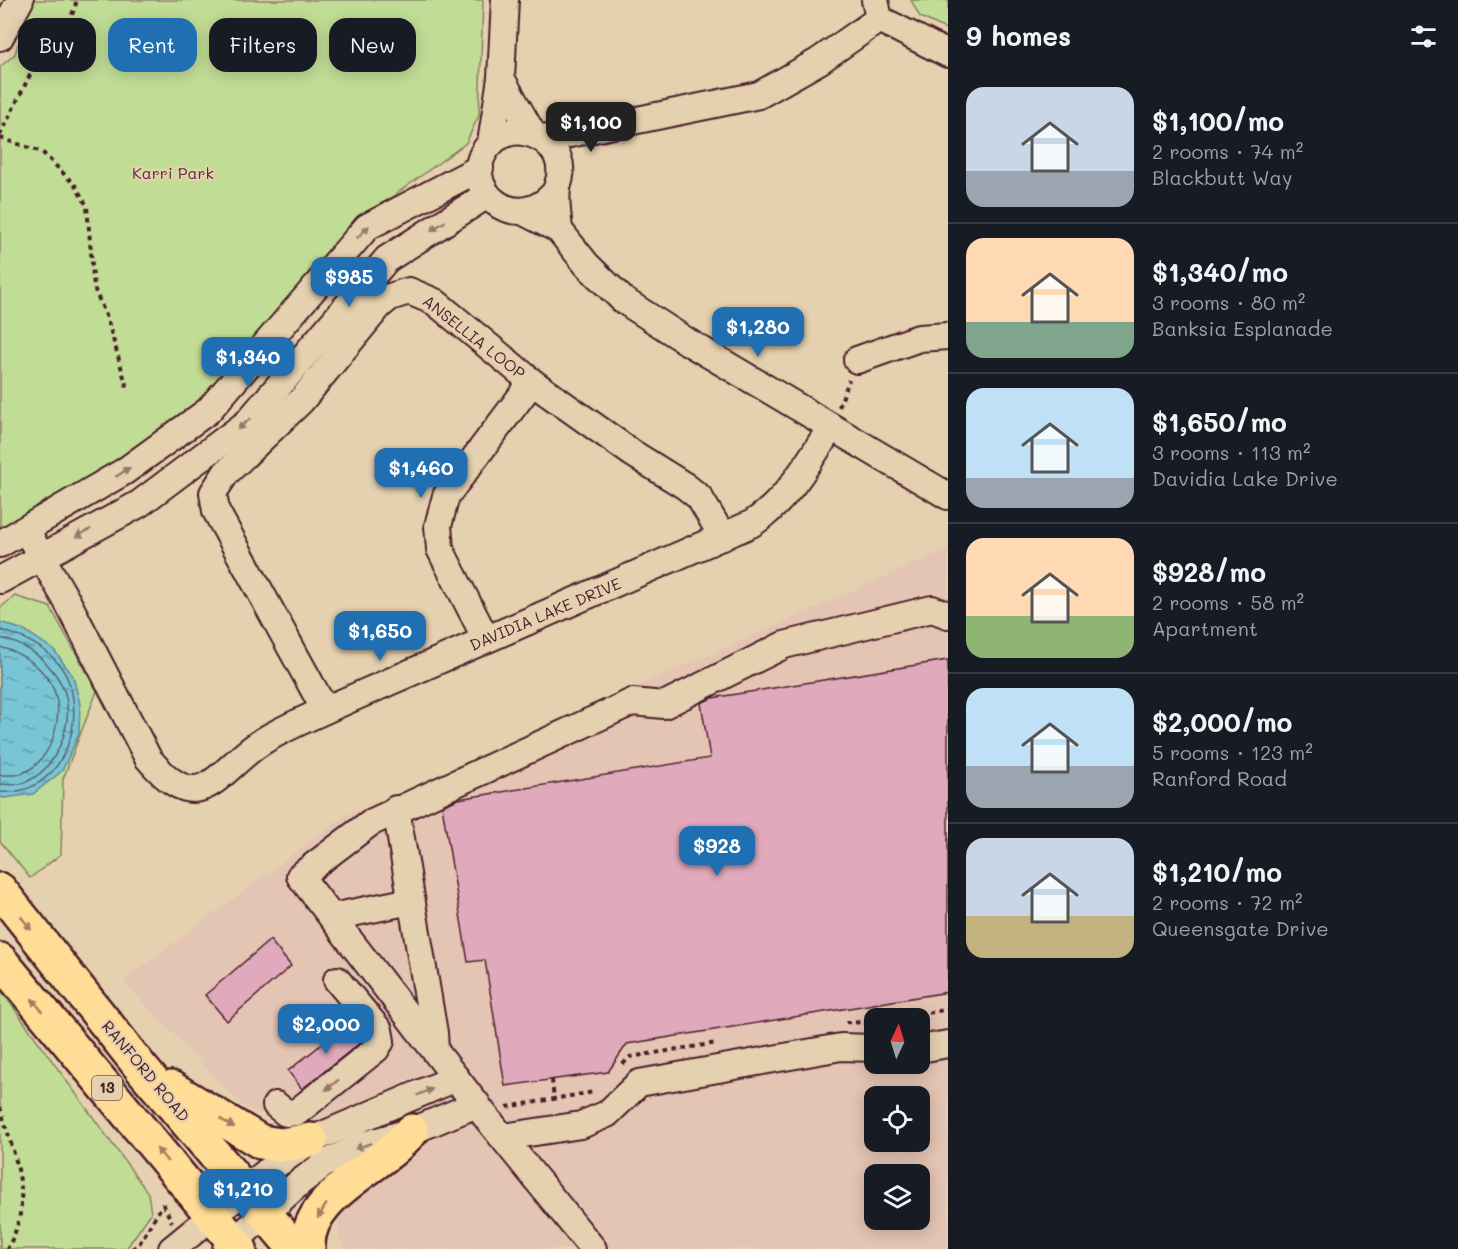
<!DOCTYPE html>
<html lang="en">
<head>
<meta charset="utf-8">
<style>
  body { margin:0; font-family:Mali,sans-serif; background:#242831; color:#f1f3f6; height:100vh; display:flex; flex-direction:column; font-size:22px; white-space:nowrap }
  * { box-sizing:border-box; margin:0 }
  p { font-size:20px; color:#9ea1a6 }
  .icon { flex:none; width:33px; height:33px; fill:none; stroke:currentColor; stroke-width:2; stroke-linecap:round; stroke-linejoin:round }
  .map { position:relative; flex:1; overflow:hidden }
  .panel { display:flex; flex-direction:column; background:#171b24; width:510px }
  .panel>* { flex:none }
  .hud { position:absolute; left:18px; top:18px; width:570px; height:54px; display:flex; gap:12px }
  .needle { width:39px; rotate:4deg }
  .tools { position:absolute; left:864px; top:1008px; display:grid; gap:12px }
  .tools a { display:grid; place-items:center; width:66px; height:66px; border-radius:12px; background:#171b24; box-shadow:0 3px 15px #0003; font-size:30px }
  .price { position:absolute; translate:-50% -51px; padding:0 14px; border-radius:12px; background:#1f6fb2; color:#fff; font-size:20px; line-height:39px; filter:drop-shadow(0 2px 3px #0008) }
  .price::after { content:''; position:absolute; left:50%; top:36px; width:18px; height:14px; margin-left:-9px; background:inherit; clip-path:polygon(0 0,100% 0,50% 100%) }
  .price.selected { background:#222; color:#fff }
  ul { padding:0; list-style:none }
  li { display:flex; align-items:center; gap:18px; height:150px; padding:0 18px }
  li+li { border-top:2px solid #363941 }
  li span { display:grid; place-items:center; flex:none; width:168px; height:120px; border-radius:18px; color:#555 }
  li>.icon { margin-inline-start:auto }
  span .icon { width:72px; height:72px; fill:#fffc; stroke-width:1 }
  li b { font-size:26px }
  h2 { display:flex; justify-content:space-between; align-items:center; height:72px; padding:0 18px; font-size:26px }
  .chip { padding:0 21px; border-radius:18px; background:#171b24; box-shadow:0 3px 15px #0003; font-size:21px; line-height:54px }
  .chip.selected { background:#1f6fb2; color:#fff }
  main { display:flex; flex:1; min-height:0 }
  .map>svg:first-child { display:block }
</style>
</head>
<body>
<main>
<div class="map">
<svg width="948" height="1249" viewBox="0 0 948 1249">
  <defs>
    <pattern id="water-ripples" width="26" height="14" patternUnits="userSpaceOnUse" patternTransform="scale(1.5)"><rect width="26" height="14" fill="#78c6d5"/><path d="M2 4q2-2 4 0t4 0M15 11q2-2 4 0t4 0" fill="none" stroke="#64a0ad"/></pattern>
  </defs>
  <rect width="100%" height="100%" fill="#e5d0af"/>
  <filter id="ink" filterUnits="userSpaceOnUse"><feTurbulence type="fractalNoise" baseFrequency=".0167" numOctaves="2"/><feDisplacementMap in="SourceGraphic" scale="12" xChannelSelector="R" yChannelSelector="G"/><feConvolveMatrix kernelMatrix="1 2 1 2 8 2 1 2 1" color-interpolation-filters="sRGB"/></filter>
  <g filter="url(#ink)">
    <path fill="#e4c4b3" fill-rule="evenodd" d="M948,549V1249H348L338,1237L340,1207L287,1124L243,1106L123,981L343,817ZM874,1018H920V1064H874ZM874,1096H920V1142H874ZM874,1174H920V1220H874Z"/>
    <g fill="#c1dd95" stroke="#867e60" stroke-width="1.5">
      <path d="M32,0H483L479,115L466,143L359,221L216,393L120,470L0,537V67L15,54Z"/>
      <path d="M911,0H948V30L920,17Z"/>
      <path d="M15,596L50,607L97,691L63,779L61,854L30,878L0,841V608Z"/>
      <path d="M0,989L148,1193L151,1213L126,1249H0Z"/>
    </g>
    <path fill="url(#water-ripples)" stroke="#668391" stroke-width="1.5" d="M0,622L26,631L54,650L73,676L80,704L79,734L62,771L33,794L4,798L0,797Z"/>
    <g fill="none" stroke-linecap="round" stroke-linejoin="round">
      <g stroke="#5c626f" stroke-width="1.5">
        <path d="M0,630C26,637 57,652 68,680C87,728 58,797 0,792"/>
        <path d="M0,638C25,644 45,657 59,680C79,711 61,766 28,781C21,785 8,785 0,784"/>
        <path d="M0,647C21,653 40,665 51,684C67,711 53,761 23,773C17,776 7,775 0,775"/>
      </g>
    </g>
    <g fill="#e1a9bc" stroke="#4a1f2b" stroke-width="1.5">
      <path d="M948,660V992L627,1044L608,1072L505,1086L485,960L468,962L442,806L458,799L710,758L701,703L712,698Z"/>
      <path d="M270,940L291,966L227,1021L205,995Z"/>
      <path d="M351,1021L365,1039L302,1089L288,1071Z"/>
    </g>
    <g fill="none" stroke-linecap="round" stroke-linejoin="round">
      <g stroke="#4a1f2b" stroke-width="30">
        <g id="minor">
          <path d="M875,0L879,19L948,54"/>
          <path d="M0,37L20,0"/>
          <path d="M501,78L532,133"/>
          <path d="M545,139L759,95L819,61L879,19"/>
          <path d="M491,143L501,78L505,0"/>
          <path d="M557,190C517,242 453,185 490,144C498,135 512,130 523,132C545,135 563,153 560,176C560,180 557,185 557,189C555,202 558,217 559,230"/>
          <path d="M524,212L559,230L587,265L623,300L688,342L948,496"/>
          <path d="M857,360L919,338L948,336"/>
          <path d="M26,530L67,601L148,758C202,823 216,770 263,741C282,729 304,720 325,710L751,524C786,503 809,461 831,427"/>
          <path d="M0,544L125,471L208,411L367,227L480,168"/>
          <path d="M0,580L139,504L247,423L387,259L487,195"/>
          <path d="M486,639L440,549L438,526L446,496L532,382"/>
          <path d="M325,710L216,511L213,493L226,473L301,401L379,306L390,297L409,291L435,302L532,382L632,453L685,486L699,497L723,537"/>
          <path d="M396,809L434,1033L435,1049"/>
          <path d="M332,917L411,901"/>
          <path d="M920,1049L948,1044"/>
          <path d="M276,1105L286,1113L297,1112L376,1049L381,1041L379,1030L337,980"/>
          <path d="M503,1137L581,1125L607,1114L639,1083L841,1047L874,1048"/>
          <path d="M172,1249L273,1167L311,1140L456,1078"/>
          <path d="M226,1249L299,1183L324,1164L361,1146L412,1131L477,1104"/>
          <path d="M593,1249L486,1117L300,876L370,823L632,702L664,705L784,645L932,609L948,615"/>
        </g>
      </g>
      <g stroke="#4a1f2b" stroke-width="38">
        <g id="major">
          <path d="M0,890L142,1069L295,1249"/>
          <path d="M0,960L240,1249"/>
          <path d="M171,1088L261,1142L281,1145L311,1140"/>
          <path d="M308,1249C305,1204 359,1177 388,1153C397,1147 404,1138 412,1131"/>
        </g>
      </g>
      <g stroke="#4a1f2b" stroke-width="4" stroke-dasharray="4.5 4.5" stroke-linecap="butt">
        <path d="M25,38L40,47"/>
        <path d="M0,135L32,71L42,41C64,21 66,36 77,0"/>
        <path d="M0,138L42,152L75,185L87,206L94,288L107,318L128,391"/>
        <path d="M839,407L849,380"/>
        <path d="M902,1018L948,1009"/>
        <path d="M846,1022L874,1023"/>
        <path d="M623,1064L630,1057L717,1043"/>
        <path d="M552,1080L554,1100"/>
        <path d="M0,1107C14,1158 36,1199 7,1249"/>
        <path d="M507,1107L594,1092"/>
        <path d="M163,1204L172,1222"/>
        <path d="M132,1249L139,1244L163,1204"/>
      </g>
      <use href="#minor" stroke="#e5d0af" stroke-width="26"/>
      <use href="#major" stroke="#ffdd96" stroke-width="33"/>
    </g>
    <defs><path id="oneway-solid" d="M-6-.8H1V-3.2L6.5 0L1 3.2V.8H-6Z" transform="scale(1.5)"/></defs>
    <g fill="#98786d">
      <use href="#oneway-solid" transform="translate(438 226) rotate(148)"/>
      <use href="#oneway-solid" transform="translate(363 232) rotate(-45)"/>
      <use href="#oneway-solid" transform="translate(244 424) rotate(139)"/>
      <use href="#oneway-solid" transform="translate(123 472) rotate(-33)"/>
      <use href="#oneway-solid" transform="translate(83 533) rotate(152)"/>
      <use href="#oneway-solid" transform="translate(332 1085) rotate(141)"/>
      <use href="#oneway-solid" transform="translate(425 1092) rotate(-23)"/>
      <use href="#oneway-solid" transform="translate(363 1146) rotate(160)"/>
    </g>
    <g fill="#a47e60">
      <use href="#oneway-solid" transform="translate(26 923) rotate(52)"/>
      <use href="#oneway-solid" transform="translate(37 1005) rotate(-130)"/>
      <use href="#oneway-solid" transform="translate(227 1123) rotate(31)"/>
      <use href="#oneway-solid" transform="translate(162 1155) rotate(-130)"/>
      <use href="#oneway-solid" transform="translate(322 1211) rotate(122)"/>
    </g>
  </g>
  <g text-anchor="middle" stroke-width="4.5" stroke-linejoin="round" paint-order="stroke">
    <rect fill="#e5d0af" stroke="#785453" stroke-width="1.5" x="92" y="1076" width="30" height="24" rx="4.5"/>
    <g font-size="15" font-weight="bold" fill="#4a1f2b">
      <text x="107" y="1093">13</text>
    </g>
    <g font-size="16" fill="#563236" stroke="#e5d0af">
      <text x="173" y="179">Karri Park</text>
    </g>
    <g font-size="16" fill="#4a1f2b" stroke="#e5d0af">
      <text transform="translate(474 337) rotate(38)" y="6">ANSELLIA LOOP</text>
      <text transform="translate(545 614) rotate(-23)" y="6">DAVIDIA LAKE DRIVE</text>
      <text transform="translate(146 1071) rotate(50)" y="6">RANFORD ROAD</text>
    </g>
  </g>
</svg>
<div class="tools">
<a><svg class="needle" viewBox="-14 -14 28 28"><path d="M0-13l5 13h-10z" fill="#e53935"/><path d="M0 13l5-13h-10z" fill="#9ea1a6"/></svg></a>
<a><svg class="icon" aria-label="locate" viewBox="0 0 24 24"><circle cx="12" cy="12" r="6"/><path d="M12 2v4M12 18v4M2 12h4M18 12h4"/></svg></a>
<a><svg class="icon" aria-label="layers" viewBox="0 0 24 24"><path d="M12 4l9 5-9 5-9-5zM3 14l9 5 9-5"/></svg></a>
</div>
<b class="price selected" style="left:591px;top:153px">$1,100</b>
<b class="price" style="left:349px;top:308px">$985</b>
<b class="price" style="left:758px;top:358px">$1,280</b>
<b class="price" style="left:248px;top:388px">$1,340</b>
<b class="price" style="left:421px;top:499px">$1,460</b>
<b class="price" style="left:380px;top:662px">$1,650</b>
<b class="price" style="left:717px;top:877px">$928</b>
<b class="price" style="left:326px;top:1055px">$2,000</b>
<b class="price" style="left:243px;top:1220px">$1,210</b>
<div class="hud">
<a class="chip">Buy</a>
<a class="chip selected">Rent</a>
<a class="chip">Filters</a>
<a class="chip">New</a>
</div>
</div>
<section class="panel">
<h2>9 homes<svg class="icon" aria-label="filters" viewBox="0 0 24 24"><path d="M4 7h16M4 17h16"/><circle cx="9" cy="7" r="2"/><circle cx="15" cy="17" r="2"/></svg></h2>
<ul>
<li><span style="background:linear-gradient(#c9d6e8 70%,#9aa5b1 0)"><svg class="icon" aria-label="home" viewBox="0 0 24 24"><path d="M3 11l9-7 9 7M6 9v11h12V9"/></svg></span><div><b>$1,100/mo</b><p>2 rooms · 74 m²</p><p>Blackbutt Way</p></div></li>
<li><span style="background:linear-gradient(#ffd9b3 70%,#7fa58c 0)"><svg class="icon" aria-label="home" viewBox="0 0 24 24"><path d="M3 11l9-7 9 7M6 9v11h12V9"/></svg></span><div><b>$1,340/mo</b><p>3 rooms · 80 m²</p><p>Banksia Esplanade</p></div></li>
<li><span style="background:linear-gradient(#bfe0f5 75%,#9aa5b1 0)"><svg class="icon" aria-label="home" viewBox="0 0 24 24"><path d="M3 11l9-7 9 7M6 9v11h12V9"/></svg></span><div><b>$1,650/mo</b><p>3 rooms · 113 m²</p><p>Davidia Lake Drive</p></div></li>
<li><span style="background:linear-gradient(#ffd9b3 65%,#8fb573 0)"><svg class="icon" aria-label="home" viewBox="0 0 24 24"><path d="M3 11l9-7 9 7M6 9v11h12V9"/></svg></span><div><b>$928/mo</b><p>2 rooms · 58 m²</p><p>Apartment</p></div></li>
<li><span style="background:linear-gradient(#bfe0f5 65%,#9aa5b1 0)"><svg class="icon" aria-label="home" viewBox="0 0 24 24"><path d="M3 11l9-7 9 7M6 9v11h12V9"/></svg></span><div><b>$2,000/mo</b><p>5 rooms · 123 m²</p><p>Ranford Road</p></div></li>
<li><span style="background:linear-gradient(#c9d6e8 65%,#c2b280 0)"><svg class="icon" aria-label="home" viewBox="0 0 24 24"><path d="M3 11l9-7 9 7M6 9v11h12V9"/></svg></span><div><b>$1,210/mo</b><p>2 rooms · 72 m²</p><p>Queensgate Drive</p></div></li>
</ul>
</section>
</main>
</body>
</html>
